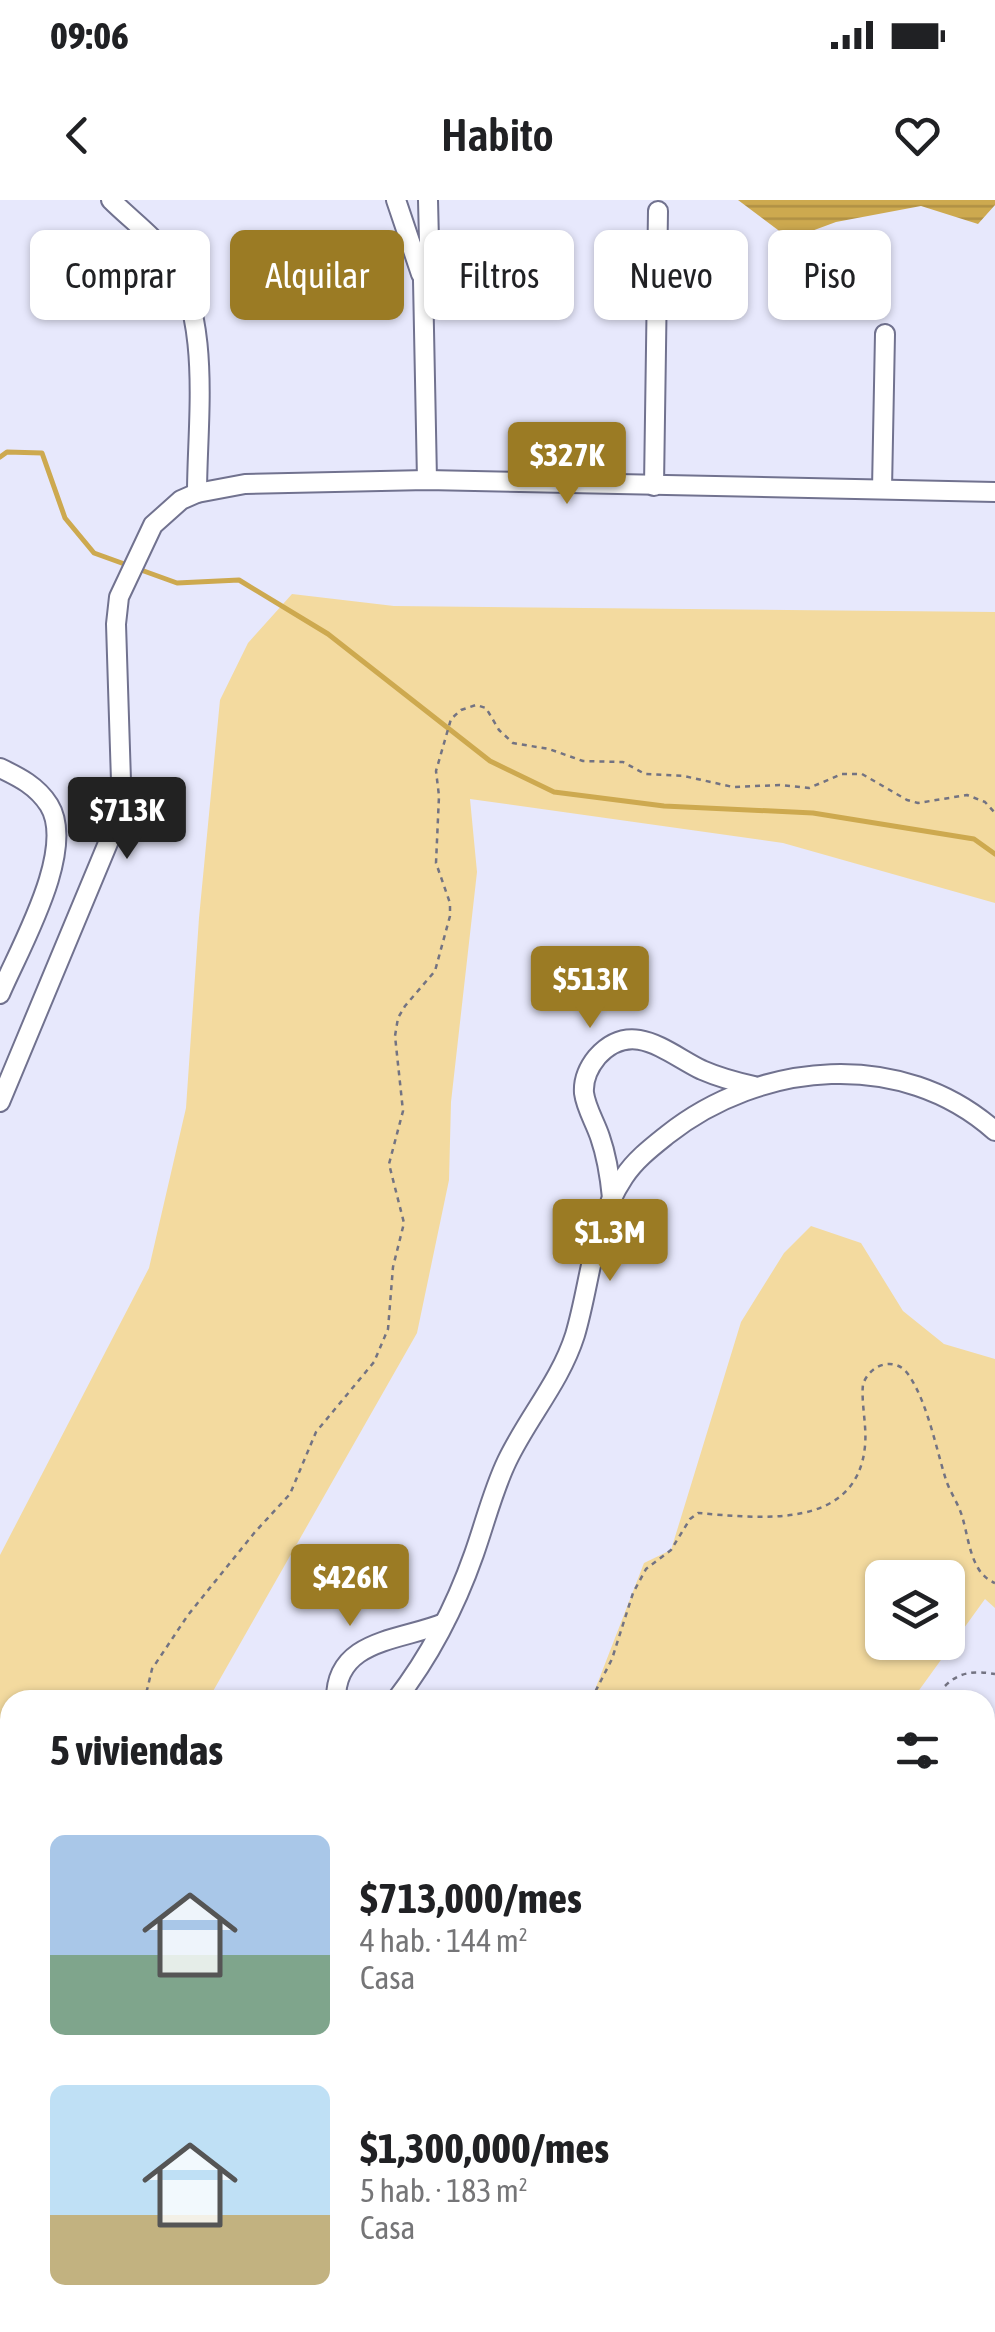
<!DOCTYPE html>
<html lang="es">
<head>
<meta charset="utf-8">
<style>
  body { margin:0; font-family:"Asap Condensed",sans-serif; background:#f2f2f2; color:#202124; height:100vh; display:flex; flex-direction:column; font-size:38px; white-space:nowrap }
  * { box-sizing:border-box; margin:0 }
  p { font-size:32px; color:#757577 }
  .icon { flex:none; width:55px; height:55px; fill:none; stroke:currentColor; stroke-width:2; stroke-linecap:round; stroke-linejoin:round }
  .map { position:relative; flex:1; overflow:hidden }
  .drawer { position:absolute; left:0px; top:1490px; width:995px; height:642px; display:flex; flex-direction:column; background:#fff; border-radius:30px 30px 0 0; box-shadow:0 2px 8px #0004 }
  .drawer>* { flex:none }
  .hud { position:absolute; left:30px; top:30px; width:935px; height:90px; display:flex; gap:20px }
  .tools { position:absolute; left:865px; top:1360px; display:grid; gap:20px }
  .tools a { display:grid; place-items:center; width:100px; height:100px; border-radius:15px; background:#fff; box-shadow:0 2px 8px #0004; font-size:50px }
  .price { position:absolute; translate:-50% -85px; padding:0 22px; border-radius:10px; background:#9b7b24; color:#fff; font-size:32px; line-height:65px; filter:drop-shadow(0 2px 5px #0008) }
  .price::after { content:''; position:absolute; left:50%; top:60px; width:30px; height:22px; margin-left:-15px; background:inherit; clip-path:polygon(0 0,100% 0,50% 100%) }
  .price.selected { background:#222; color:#fff }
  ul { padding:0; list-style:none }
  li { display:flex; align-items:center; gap:30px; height:250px; padding:0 50px }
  li span { display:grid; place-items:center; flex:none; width:280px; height:200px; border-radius:15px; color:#555 }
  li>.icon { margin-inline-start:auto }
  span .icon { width:120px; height:120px; fill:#fffc; stroke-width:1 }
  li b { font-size:42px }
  h2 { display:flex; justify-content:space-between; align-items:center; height:120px; padding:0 50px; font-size:42px }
  .chip { padding:0 35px; border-radius:15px; background:#fff; box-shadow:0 2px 8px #0004; font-size:35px; line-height:90px }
  .chip.selected { background:#9b7b24; color:#fff }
  .status { display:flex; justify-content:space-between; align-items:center; height:70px; padding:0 50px; background:#fff; direction:ltr }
  .status svg { height:28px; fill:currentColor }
  header { display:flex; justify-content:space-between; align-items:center; height:130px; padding:0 50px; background:#fff; font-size:45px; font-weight:600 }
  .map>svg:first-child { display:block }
</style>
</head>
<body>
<div class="status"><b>09:06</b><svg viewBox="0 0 49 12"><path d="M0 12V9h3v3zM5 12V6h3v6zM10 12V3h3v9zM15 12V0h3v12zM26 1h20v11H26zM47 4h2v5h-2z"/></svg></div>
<header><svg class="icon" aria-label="back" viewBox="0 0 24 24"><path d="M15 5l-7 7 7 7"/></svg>Habito<svg class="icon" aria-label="heart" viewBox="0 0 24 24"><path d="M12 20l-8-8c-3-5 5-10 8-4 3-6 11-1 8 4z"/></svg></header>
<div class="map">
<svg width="995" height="2132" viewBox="0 0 995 2132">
  <defs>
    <pattern id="water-rules" width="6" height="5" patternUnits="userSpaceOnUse" patternTransform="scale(2.5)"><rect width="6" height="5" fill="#cda94f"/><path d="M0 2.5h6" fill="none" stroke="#af9044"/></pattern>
  </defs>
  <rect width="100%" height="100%" fill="#e7e8fc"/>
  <g fill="#f3da9f" fill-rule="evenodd">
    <path d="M292,394L394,406L995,412V703L783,643L470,599L477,672L451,902L449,980L417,1133L208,1500H10V1711L0,1704V1355L149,1068L186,908L199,718L220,500L248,443Z"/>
    <path d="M811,1026L861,1043L903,1111L944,1144L995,1159V1408L985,1399L912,1500H591L644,1363L671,1350L741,1122L784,1053ZM882,1378H948V1442H882Z"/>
    <path d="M10,2080V2122L91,2123L98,2132H0V2081Z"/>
  </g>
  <path fill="url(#water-rules)" d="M738,0H995V5L978,24L921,6L836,22L790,39Z"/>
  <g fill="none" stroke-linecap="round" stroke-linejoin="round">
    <path stroke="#cda94f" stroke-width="5" d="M0,257L7,252L42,253L65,318L94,353L177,383L239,380L328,434L490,561L554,592L664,606L813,613L974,639L995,654"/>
    <g stroke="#71728f" stroke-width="22">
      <g id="street">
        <path d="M111,0C129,18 151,34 167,54C213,114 197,221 197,293"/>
        <path d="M396,0L421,74"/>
        <path d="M427,280L423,80L429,41L428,0"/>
        <path d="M654,286L658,11"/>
        <path d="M882,289L885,134"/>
        <path d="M0,568C19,577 37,586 49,605C77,650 19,749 0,794"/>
        <path d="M0,902L113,631L121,581L116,424L119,397L153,325L181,300L197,293L245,284L427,280L995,292"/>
        <path d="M612,998C610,977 607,957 600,937C595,922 586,908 584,893C583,879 588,868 597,857C632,818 667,853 702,870C718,877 736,882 754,886"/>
        <path d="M336,1500C335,1439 400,1441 444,1423"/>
        <path d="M396,1500C430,1456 456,1405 474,1354C485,1323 493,1290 507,1261C528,1217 560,1182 575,1135C591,1081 592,1025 624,977C635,960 652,947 667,935C760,861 902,848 995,931"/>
        <path d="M0,1748L10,1758"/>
        <path d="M0,1882H10"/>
        <path d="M414,2122L424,2132"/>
      </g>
    </g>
    <g stroke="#737382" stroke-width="2.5" stroke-dasharray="5 5" stroke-linecap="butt">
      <path d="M945,1486C960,1471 975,1471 995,1474"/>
      <path d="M140,1500L147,1490L152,1469L188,1415L255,1332L290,1294L316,1232L374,1162L388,1129L393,1067L404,1023L389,964L403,911L395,836L398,818L405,806L435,771L450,716V703L436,663L439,596L436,571L451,519L461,510L476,505L486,508L499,530L513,543L549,549L583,561L623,562L645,574L684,576L733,587L780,585L809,588L842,574H862L907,600L918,603L967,595L985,602L995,613"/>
      <path d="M591,1500L612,1459L633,1393L646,1369L671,1350L690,1319L698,1313C759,1318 857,1331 865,1246C867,1225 861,1204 863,1184C871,1163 897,1155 910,1177C928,1205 936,1248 946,1280C950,1292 958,1303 962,1316C967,1332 969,1353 978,1368C982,1375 988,1380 995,1383"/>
      <path d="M0,1638L10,1632"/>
      <path d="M1,1773L10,1781"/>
      <path d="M985,1941L995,1913"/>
      <path d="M0,2105L10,2099"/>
      <path d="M57,2122L60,2132"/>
      <path d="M453,2122L465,2132"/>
      <path d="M835,2132L842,2122"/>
    </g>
    <use href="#street" stroke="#fff" stroke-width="18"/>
  </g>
</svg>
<div class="tools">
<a><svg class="icon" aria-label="layers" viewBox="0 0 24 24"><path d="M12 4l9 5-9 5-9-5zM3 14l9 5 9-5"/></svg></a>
</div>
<b class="price" style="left:567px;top:307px">$327K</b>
<b class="price selected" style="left:127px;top:662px">$713K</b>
<b class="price" style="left:590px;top:831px">$513K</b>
<b class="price" style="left:610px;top:1084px">$1.3M</b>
<b class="price" style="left:350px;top:1429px">$426K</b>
<div class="hud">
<a class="chip">Comprar</a>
<a class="chip selected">Alquilar</a>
<a class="chip">Filtros</a>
<a class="chip">Nuevo</a>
<a class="chip">Piso</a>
</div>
<section class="drawer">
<h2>5 viviendas<svg class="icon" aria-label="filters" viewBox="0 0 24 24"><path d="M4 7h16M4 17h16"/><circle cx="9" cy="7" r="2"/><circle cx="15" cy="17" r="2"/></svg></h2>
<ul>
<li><span style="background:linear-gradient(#a9c7e8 60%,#7fa58c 0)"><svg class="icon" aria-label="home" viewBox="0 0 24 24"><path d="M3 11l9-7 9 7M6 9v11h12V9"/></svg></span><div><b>$713,000/mes</b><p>4 hab. · 144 m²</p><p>Casa</p></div></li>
<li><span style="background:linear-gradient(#bfe0f5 65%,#c2b280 0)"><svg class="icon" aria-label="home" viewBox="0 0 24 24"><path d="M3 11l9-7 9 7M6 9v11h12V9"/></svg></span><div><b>$1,300,000/mes</b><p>5 hab. · 183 m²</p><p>Casa</p></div></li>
</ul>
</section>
</div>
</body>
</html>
